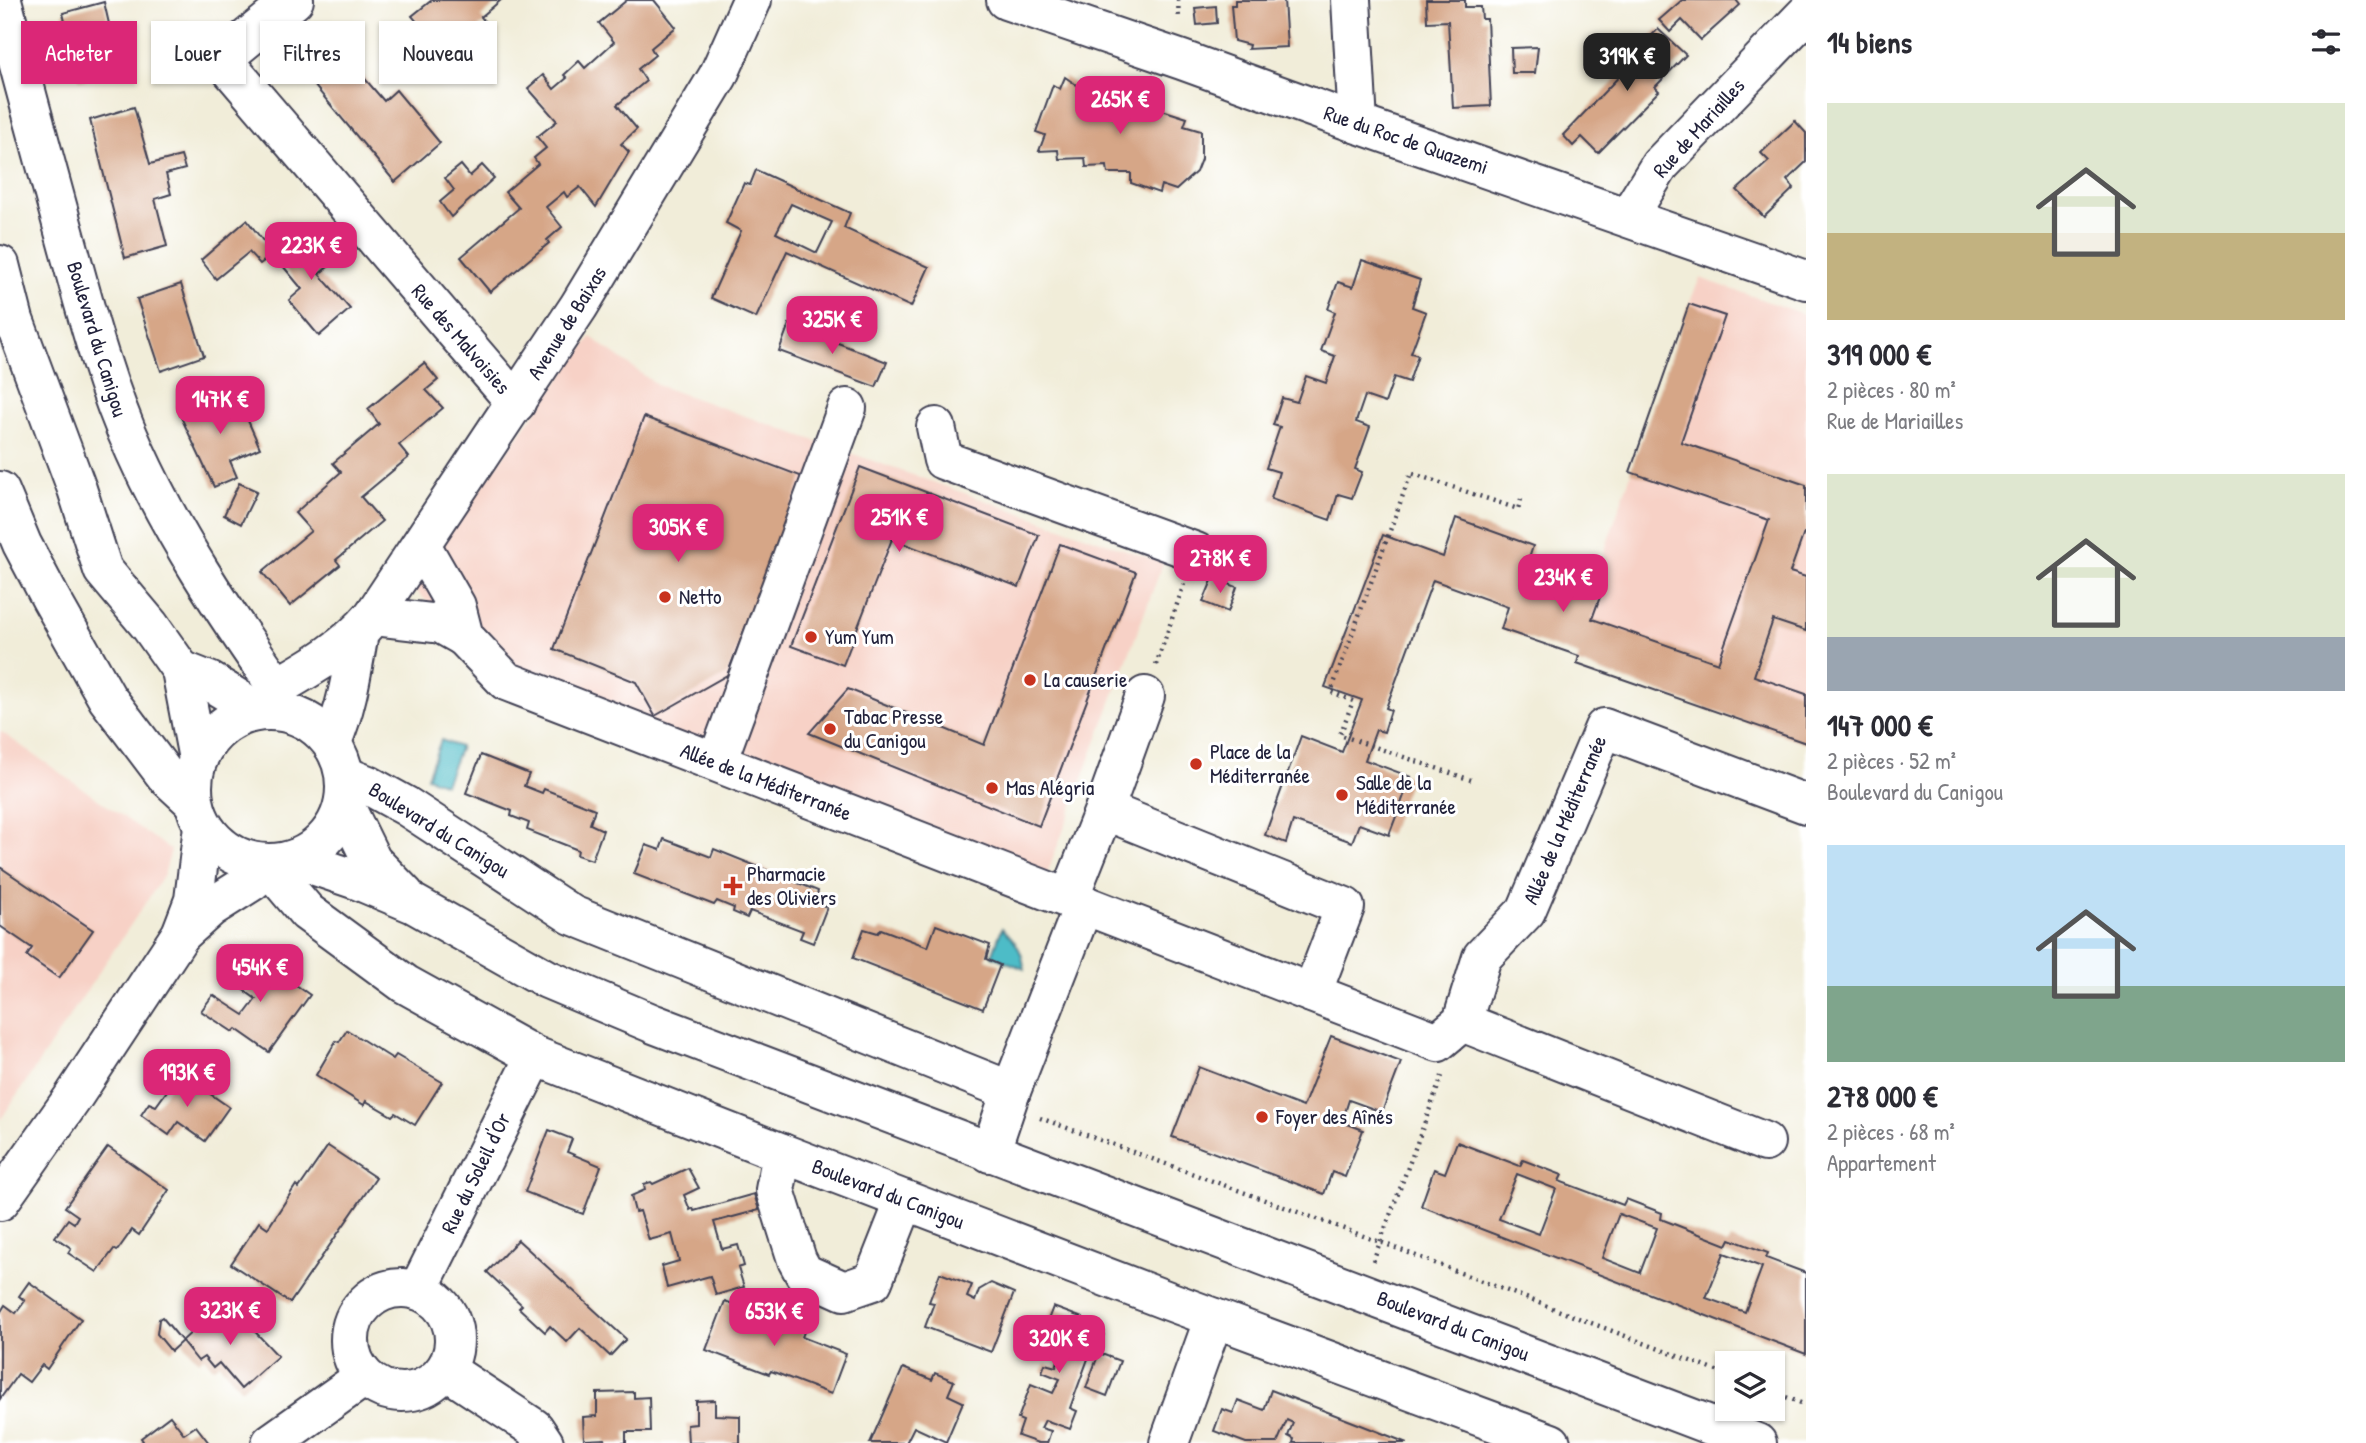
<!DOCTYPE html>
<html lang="fr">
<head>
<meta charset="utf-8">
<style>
  body { margin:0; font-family:"Patrick Hand",sans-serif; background:#f7f7f7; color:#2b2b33; height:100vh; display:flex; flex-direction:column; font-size:26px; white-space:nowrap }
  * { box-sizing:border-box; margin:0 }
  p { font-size:23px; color:#7c7c81 }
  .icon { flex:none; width:38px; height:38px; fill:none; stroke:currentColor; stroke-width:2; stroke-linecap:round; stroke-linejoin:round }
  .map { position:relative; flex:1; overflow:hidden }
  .side { display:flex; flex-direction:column; background:#fff; width:560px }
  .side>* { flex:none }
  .top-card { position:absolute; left:21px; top:21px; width:665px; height:63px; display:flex; gap:14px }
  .fabs { position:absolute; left:1715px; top:1351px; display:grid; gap:14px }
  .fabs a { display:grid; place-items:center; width:70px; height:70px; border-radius:0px; background:#fff; box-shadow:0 2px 5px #0004; font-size:35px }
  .price { position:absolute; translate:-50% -60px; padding:0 16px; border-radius:14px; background:#db2777; color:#fff; font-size:23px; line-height:46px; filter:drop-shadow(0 2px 4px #0008) }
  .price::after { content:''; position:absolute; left:50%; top:42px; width:21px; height:16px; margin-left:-10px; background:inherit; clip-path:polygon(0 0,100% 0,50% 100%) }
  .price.current { background:#222; color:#fff }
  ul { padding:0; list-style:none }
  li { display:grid; align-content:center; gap:14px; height:371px; padding:0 21px }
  li span { display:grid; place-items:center; height:217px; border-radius:0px; color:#555 }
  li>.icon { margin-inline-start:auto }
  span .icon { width:126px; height:126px; fill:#fffc; stroke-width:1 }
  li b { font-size:30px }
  h2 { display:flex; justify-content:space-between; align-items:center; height:84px; padding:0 21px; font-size:30px }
  .tag { padding:0 24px; border-radius:0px; background:#fff; box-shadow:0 2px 5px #0004; font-size:24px; line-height:63px }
  .tag.current { background:#db2777; color:#fff }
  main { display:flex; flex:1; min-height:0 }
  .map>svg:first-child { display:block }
</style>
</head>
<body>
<main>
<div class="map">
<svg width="1806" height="1443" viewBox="0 0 1806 1443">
  <rect width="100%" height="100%" fill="#fff"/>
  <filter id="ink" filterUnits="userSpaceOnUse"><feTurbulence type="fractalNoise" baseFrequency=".0143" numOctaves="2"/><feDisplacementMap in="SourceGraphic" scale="14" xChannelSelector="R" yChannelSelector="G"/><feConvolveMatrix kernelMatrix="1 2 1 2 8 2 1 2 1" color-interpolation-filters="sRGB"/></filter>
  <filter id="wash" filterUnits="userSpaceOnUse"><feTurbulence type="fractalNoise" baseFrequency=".00686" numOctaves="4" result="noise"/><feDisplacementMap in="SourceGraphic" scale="28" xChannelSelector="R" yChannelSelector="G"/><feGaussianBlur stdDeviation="1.57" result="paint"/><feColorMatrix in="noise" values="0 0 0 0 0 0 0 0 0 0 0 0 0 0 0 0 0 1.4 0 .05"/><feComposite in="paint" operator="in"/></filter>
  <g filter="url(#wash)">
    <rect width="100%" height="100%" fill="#f1edd9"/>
    <g fill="#f7d1c6">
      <path d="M1700,278L1806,315V743L1577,663L1601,595L1594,582L1689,304Z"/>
      <path d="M591,337L657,385L1163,563L1043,885L514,680L409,585Z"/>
      <path d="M0,731L171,850L164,875L1,1119Z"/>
    </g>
    <g fill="#4ebcc7" stroke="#386f81" stroke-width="2">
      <path d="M441,740L460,747L445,784L427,777Z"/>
      <path d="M1002,928C1015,940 1023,951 1024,969L992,956Z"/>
    </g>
    <g id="blocks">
      <g fill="#d6a687" fill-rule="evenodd">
        <path d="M432,0H501L481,17L485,22L465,39L481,57L461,73L412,16Z"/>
        <path d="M627,0H654L676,27L651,48L655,55L638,69L646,81L617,105L637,129L621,144L629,152L596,207L580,187L567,197L564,192L546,207L562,227L547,240L549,243L490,292L461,257L519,208L505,192L538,164L534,158L546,148L537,137L557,121L528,88L543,75L554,89L567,78L564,75L579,61L585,68L614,42L599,23Z"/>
        <path d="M1235,0H1284L1287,47L1248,49L1249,45L1234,41L1231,5H1235Z"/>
        <path d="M1426,0H1465V7H1481L1482,19H1487L1491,106L1453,108L1448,21L1427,22Z"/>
        <path d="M1682,0H1736L1740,5L1701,40L1682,20L1670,32L1659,20Z"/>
        <path d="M104,2L120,72L79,81L63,13Z"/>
        <path d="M1216,6L1217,23L1197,25L1195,8Z"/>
        <path d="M1658,29L1686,55L1655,87L1659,91L1598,153L1582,137L1573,146L1563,135L1631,64L1627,61Z"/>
        <path d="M334,36L344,48L341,51L384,101L396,90L440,143L395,182L298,66Z"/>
        <path d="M1538,47L1535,73H1512L1511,48Z"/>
        <path d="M1065,77L1081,88L1086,83L1105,97L1109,91L1129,105L1135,98L1155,113L1159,109L1187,118L1184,126L1201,131V159L1196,172L1176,190L1161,185L1159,193L1131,183V173H1108L1107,166L1086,167L1085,158L1059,159L1058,150L1039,151L1045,135L1036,132L1053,85L1060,89Z"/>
        <path d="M134,107L150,164L181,156L185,169L166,174L171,194L155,199L167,246L125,258L90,120Z"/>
        <path d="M1795,121L1806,133V162L1787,180L1794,188L1764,217L1737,190L1769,161L1761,153Z"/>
        <path d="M461,165L470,176L482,165L494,178L451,217L440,202L454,190L445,178Z"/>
        <path d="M756,170L850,213L844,228L929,267L911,307L787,251L756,318L711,298L741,231L726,223L744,183L750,185ZM791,204L832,222L817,253L776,233Z"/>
        <path d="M247,220L273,254L260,264L249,252L216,279L201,260Z"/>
        <path d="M302,228L333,263L319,274L350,309L319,336L289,300L302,289L273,254Z"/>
        <path d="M1362,260L1420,280L1412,307L1426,312L1411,353L1418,355L1409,382L1394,377L1385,403L1365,396L1356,422L1370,427L1355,469L1362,472L1352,498L1338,494L1330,520L1271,499L1279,472L1266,468L1280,427L1273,425L1282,398L1297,402L1306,376L1326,383L1335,356L1321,351L1335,312L1328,309L1338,282L1353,287Z"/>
        <path d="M181,284L204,356L161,371L137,299Z"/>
        <path d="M1689,304L1725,316L1681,442L1806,485V533H1804L1790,572L1806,577V631L1773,620L1754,676L1806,694V743L1577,663L1579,656L1501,629L1508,607L1433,580L1386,708L1391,710L1384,732L1376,730L1365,760L1411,777L1389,835L1359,824L1352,842L1293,821L1286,843L1265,835L1301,736L1342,752L1362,700L1325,687L1383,535L1443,557L1456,518L1533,546L1526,568L1601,594L1592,619L1718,663L1769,520L1630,472Z"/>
        <path d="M789,324L887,362L876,387L779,351Z"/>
        <path d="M424,363L438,380L426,390L443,408L399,445L409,457L361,497L382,521L336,560L340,565L290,606L262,572L311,531L295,513L341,472L333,463L379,424L368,409Z"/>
        <path d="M235,391L260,448L230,461L237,477L214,487L180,415Z"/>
        <path d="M644,417L803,477L727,675L655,716L636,682L554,649Z"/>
        <path d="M860,467L1039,535L1019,587L892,539L843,665L791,646Z"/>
        <path d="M239,483L257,491L241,524L224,515Z"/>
        <path d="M1060,544L1136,572L1039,826L809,733L848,689L984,745Z"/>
        <path d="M1213,578L1237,587L1228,612L1203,602Z"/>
        <path d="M481,755L529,774L524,786L542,793L544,789L595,809L590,824L603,830L592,860L577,855L578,850L527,830L529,823L511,816L512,811L466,793Z"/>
        <path d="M664,839L711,857L714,849L818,891L815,902L827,907L813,943L800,938L803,931L750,911L747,918L733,912L734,908L717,901L714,905L634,874L646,845L660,850Z"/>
        <path d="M0,867L93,930L59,978L27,956L32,948L0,926Z"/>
        <path d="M936,925L990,945L986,959L1000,965L983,1009L853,958L864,929L878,933L881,929L928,947Z"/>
        <path d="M250,953L310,995L269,1052L236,1029L233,1032L201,1011L213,995L244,1015L256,999L231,981Z"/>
        <path d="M347,1030L393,1059L396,1055L442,1082L415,1125L395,1113L392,1116L366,1101L364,1105L316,1075L336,1041L339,1042Z"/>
        <path d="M1331,1036L1401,1062L1382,1112L1349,1100L1342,1122L1363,1130L1345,1177L1332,1172L1324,1194L1172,1137L1199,1067L1303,1107Z"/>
        <path d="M180,1073L229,1107L205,1141L178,1122L169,1135L141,1115L149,1103L156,1106Z"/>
        <path d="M549,1130L572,1139L567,1152L601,1166L583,1214L525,1192Z"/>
        <path d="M1457,1142L1520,1166L1523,1160L1562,1175L1559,1181L1623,1205L1626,1199L1662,1213L1661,1219L1727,1245L1730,1239L1768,1253L1766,1258L1806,1273V1354L1421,1206L1434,1169L1445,1173ZM1517,1174L1556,1189L1539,1234L1499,1219ZM1619,1214L1657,1228L1640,1273L1602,1258ZM1724,1253L1762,1267L1745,1312L1706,1298Z"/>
        <path d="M328,1146L376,1178L290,1303L231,1264L259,1222L268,1228L296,1185L299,1188Z"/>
        <path d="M108,1147L169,1190L139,1235L132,1230L117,1251L114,1249L97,1272L68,1253L71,1248L55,1237L68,1219L74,1223L78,1216L65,1207Z"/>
        <path d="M688,1168L699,1188L684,1195L690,1210L693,1208L694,1211L754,1194L759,1210L714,1222L722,1249L738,1245L744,1266L738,1268L744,1287L716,1295L710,1276L667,1288L662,1266L679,1261L672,1234L649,1240L640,1211L635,1212L631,1196L645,1190L644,1184L651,1182L653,1184Z"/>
        <path d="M518,1240L626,1339L610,1356L580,1328L567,1342L550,1326L545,1332L519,1308L522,1305L487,1272Z"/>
        <path d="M940,1273L972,1285L967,1297L975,1301L979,1290L991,1283L1014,1293L991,1352L925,1327L934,1303L929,1302Z"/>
        <path d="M29,1282L81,1319L47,1369L42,1365L29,1382L18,1374L0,1399V1313L5,1305L16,1313L25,1301L19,1296Z"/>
        <path d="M725,1301L804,1332L802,1337L846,1354L831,1394L771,1371L769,1374L706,1350Z"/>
        <path d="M221,1305L239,1323L244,1320L278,1356L241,1389L219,1363L213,1368L204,1357L198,1361L182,1341Z"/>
        <path d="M1053,1307L1083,1318L1081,1324L1104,1333L1099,1350L1092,1348L1070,1408L1077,1411L1070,1429L1045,1420L1041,1428L1051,1431L1047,1443H1038L1018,1436L1023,1421L1018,1419L1031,1384L1053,1393L1060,1379L1042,1372L1045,1364L1056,1367L1061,1351L1039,1343Z"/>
        <path d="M162,1317L182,1341L171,1351L157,1334L159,1319Z"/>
        <path d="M1099,1353L1120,1361L1107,1396L1086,1388Z"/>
        <path d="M903,1368L932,1380L935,1373L954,1381L948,1395L963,1402L946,1442L914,1427L906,1443H870Z"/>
        <path d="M1271,1390L1374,1430L1407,1443H1293L1294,1439L1288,1436L1293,1423L1287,1420L1277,1443H1246L1214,1431L1222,1409L1233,1413L1238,1400L1264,1410Z"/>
        <path d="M634,1392V1398L649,1397L650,1432H626V1443H606L605,1439L584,1440L583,1417L597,1416V1393Z"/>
        <path d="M715,1400V1415L740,1416V1443H688L687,1425L696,1424V1401Z"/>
        <path d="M170,1416L184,1434L196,1426L209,1443H140L143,1441L141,1438Z"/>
      </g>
    </g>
  </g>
  <g filter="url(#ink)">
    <use href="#blocks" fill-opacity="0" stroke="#414053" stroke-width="2"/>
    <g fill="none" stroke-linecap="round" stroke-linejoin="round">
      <g stroke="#414053" stroke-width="42">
        <g id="minor">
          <path d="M2,0C22,79 44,157 65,235C85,308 104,383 135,451C173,535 224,612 277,687"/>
          <path d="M294,0L222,59L516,403"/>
          <path d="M1006,0L1182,60L1358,124L1806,280"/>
          <path d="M1351,0L1358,124"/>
          <path d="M1628,217L1660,165L1806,14"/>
          <path d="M0,265L14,320L77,489L103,570L150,626L181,670L198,759"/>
          <path d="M936,427L943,460L1196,552"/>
          <path d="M0,491L22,544L51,599L107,698L166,776L194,802"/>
          <path d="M373,616L441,624L464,637L456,606L421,545"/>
          <path d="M464,637L506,681L1438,1042L1462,1022L1482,957L1526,911L1604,728L1806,804"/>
          <path d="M181,670L209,681L258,711"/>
          <path d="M268,710L277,687C312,667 347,647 373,616L579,306L718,76L752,0"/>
          <circle cx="269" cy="787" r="76"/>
          <path d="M332,742C347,707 352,671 359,633"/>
          <path d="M717,762L847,408"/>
          <path d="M345,776L368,785L406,806L572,915L1011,1091L990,1153"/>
          <path d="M344,804L372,861L405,895"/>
          <path d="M1104,810L1145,696"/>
          <path d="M295,859L357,880L414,904L547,979L654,1024L1757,1443"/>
          <path d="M278,863L280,880L307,912L405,984L535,1056L782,1153L1166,1300L1551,1443"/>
          <path d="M1069,898L1104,810L1345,907L1312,993"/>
          <path d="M181,934L210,908L251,882L272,864"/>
          <path d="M1462,1022L1765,1142"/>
          <path d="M1011,1091L1084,904"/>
          <path d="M782,1153L775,1190L797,1260L804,1273L844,1291L873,1281L905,1200"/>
          <path d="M0,1201L72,1099L181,934L194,900L203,826"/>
          <circle cx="402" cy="1340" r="52"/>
          <path d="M418,1290L535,1056"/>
          <path d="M446,1370L534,1428L544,1443"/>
          <path d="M271,1443L364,1377"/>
          <path d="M1169,1443L1214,1318"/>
        </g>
      </g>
      <g stroke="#414053" stroke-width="4.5" stroke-dasharray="2 5" stroke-linecap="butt">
        <path d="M1178,0L1179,20"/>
        <path d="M1156,665L1184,584"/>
        <path d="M1471,780L1340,735L1353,701L1331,692L1411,473L1518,509L1522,496"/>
        <path d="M1040,1118L1380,1242L1727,1375"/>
        <path d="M1373,1261L1442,1076"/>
        <path d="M1773,1392L1806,1405"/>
      </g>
      <use href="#minor" stroke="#fff" stroke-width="38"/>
    </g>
  </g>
  <g fill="#c8321e" stroke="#fff" stroke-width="2.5">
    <circle cx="665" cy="597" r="7"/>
    <circle cx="811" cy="637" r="7"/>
    <circle cx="1030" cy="680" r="7"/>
    <circle cx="830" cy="729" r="7"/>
    <circle cx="1196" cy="764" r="7"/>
    <circle cx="992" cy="788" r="7"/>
    <circle cx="1342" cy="795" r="7"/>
    <path d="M729.5 875.5h7v7h7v7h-7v7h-7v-7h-7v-7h7z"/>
    <circle cx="1262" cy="1117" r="7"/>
  </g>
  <g text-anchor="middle" stroke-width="6" stroke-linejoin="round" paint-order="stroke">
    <g font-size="21" fill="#22223b" stroke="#fff">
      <text transform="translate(1699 128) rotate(-48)" y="7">Rue de Mariailles</text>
      <text transform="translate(1406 140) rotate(19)" y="7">Rue du Roc de Quazemi</text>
      <text transform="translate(567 323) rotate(-58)" y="7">Avenue de Baixas</text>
      <text transform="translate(97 339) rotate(73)" y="7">Boulevard du Canigou</text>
      <text transform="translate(461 339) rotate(49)" y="7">Rue des Malvoisies</text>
      <text transform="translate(766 782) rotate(21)" y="7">Allée de la Méditerranée</text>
      <text transform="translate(1565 820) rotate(-67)" y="7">Allée de la Méditerranée</text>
      <text transform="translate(439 830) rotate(32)" y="7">Boulevard du Canigou</text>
      <text transform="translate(476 1173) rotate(-64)" y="7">Rue du Soleil d'Or</text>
      <text transform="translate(888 1194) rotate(21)" y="7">Boulevard du Canigou</text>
      <text transform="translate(1453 1326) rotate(21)" y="7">Boulevard du Canigou</text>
    </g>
    <g font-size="21" fill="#22223b" stroke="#fff" text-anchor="start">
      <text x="679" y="604">Netto</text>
      <text x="825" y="644">Yum Yum</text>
      <text x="1044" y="687">La causerie</text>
      <text x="844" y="724">Tabac Presse<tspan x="844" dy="24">du Canigou</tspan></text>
      <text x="1210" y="759">Place de la<tspan x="1210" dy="24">Méditerranée</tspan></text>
      <text x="1356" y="790">Salle de la<tspan x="1356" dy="24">Méditerranée</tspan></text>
      <text x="1006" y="795">Mas Alégria</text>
      <text x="747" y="881">Pharmacie<tspan x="747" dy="24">des Oliviers</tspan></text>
      <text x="1276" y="1124">Foyer des Aînés</text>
    </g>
  </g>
</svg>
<div class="fabs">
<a><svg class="icon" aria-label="layers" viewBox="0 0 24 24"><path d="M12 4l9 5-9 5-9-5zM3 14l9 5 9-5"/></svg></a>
</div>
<b class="price current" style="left:1627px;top:93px">319K €</b>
<b class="price" style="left:1120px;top:136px">265K €</b>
<b class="price" style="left:311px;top:282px">223K €</b>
<b class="price" style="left:832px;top:356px">325K €</b>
<b class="price" style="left:220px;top:436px">147K €</b>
<b class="price" style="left:899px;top:554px">251K €</b>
<b class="price" style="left:678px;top:564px">305K €</b>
<b class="price" style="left:1220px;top:595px">278K €</b>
<b class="price" style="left:1563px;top:614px">234K €</b>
<b class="price" style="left:260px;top:1004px">454K €</b>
<b class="price" style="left:187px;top:1109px">193K €</b>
<b class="price" style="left:230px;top:1347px">323K €</b>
<b class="price" style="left:774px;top:1348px">653K €</b>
<b class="price" style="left:1059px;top:1375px">320K €</b>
<div class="top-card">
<a class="tag current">Acheter</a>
<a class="tag">Louer</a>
<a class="tag">Filtres</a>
<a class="tag">Nouveau</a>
</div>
</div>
<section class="side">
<h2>14 biens<svg class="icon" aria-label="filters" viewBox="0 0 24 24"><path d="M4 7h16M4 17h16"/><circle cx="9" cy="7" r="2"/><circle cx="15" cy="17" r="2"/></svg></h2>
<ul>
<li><span style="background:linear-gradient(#dfe7d0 60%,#c2b280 0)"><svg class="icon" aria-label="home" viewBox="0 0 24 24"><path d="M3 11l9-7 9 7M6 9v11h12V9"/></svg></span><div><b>319 000 €</b><p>2 pièces · 80 m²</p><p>Rue de Mariailles</p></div></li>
<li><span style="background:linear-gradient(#dfe7d0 75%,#9aa5b1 0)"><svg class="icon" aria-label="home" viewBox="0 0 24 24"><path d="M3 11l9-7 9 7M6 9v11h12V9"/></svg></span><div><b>147 000 €</b><p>2 pièces · 52 m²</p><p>Boulevard du Canigou</p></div></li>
<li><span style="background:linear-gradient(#bfe0f5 65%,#7fa58c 0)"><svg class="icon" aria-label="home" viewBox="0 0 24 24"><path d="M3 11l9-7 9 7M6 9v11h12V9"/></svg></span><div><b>278 000 €</b><p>2 pièces · 68 m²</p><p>Appartement</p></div></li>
</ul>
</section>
</main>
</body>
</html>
